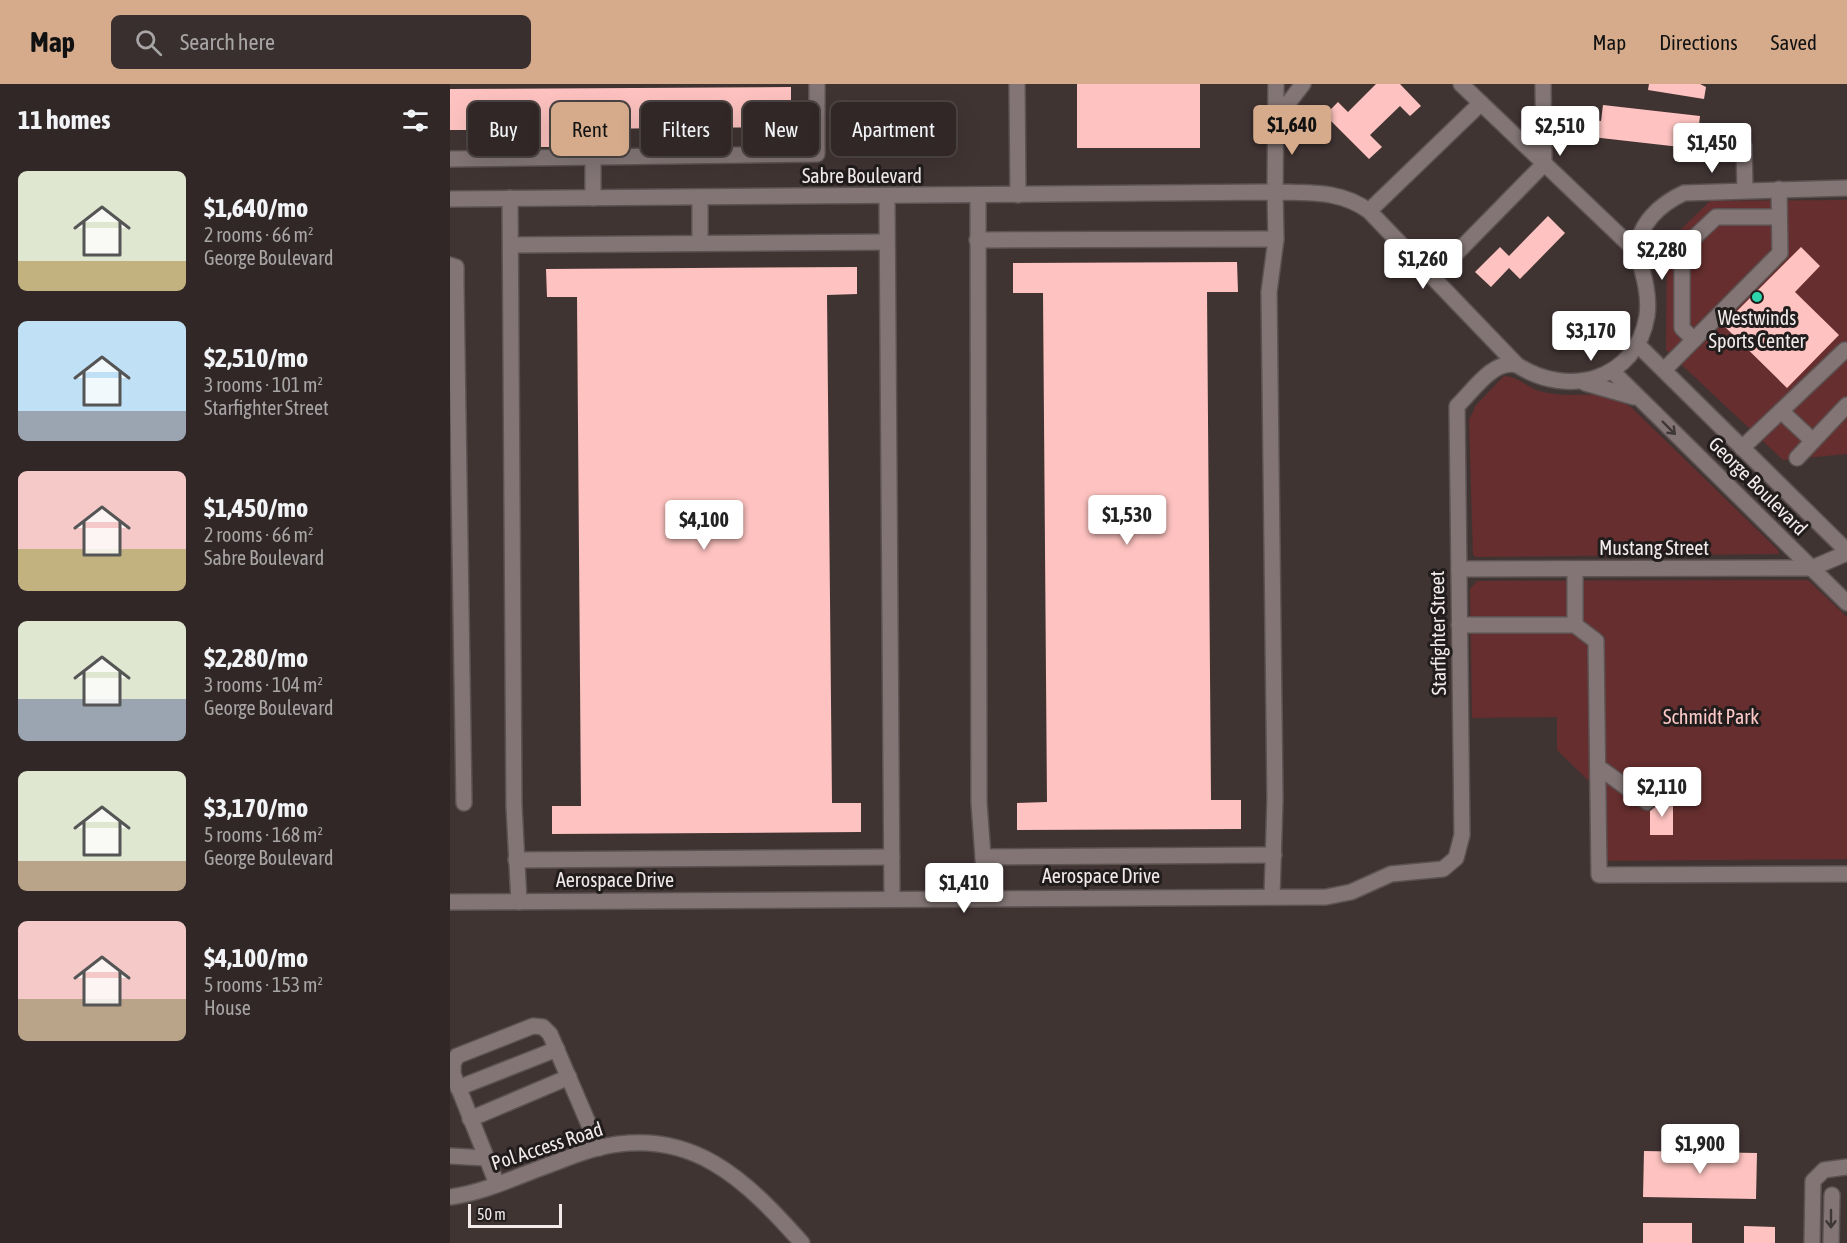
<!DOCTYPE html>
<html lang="en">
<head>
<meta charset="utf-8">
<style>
  body { margin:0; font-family:"Asap Condensed",sans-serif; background:#382f2e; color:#f1f3f6; height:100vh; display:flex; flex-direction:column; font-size:22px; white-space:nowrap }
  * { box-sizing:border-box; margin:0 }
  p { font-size:20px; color:#a8a5a7 }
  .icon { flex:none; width:33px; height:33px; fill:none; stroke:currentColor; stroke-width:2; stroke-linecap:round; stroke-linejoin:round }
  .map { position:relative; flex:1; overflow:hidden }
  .details { display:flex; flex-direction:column; background:#302726; width:450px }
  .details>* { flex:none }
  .guide { position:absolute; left:18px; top:18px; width:570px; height:54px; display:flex; gap:12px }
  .scale { position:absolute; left:18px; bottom:15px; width:94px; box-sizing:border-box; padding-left:6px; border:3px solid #f3ebeb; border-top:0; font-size:16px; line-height:21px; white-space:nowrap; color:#f3ebeb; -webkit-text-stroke:4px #221d1d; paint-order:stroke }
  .price { position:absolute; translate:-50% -51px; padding:0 14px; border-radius:6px; background:#fff; color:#222; font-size:20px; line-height:39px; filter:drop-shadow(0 2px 3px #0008) }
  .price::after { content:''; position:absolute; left:50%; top:36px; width:18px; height:14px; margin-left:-9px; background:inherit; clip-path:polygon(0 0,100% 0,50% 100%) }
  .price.active { background:#d6ab8b; color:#111 }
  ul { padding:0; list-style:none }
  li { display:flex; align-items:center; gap:18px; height:150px; padding:0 18px }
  li span { display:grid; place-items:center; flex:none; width:168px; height:120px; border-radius:9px; color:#555 }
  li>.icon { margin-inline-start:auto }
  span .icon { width:72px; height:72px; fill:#fffc; stroke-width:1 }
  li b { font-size:26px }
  h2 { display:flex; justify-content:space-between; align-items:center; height:72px; padding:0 18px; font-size:26px }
  .pill { padding:0 21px; border-radius:9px; background:#302726; box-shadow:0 6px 24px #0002,0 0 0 2px #4b4443; font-size:21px; line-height:54px }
  .pill.active { background:#d6ab8b; color:#111 }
  header { display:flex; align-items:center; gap:36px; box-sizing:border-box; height:84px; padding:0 30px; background:#d6ab8b; color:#111 }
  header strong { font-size:28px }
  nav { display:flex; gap:33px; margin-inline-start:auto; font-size:21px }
  .search { width:420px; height:54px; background:#382f2e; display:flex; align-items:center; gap:15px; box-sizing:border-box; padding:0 21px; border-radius:9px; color:#a8a5a7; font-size:22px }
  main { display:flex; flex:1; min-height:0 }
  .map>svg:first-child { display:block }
</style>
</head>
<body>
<header>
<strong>Map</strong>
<div class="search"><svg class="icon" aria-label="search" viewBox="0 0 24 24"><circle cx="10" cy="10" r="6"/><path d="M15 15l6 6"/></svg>Search here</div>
<nav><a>Map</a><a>Directions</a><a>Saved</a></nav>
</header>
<main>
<section class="details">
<h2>11 homes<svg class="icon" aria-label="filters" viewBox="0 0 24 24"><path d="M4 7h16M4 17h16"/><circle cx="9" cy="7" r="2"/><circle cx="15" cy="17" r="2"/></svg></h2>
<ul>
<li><span style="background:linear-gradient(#dfe7d0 75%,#c2b280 0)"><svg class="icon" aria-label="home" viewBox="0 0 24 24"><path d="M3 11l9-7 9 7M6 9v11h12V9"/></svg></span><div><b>$1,640/mo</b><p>2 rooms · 66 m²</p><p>George Boulevard</p></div></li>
<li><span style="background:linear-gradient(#bfe0f5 75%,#9aa5b1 0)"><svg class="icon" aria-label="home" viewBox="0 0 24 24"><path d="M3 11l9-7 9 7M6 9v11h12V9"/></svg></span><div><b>$2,510/mo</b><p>3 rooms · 101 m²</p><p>Starfighter Street</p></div></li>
<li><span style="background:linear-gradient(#f6c9c9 65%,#c2b280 0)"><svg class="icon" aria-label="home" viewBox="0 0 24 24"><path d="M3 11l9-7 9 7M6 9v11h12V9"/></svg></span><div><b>$1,450/mo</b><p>2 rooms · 66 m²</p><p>Sabre Boulevard</p></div></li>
<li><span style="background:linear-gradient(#dfe7d0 65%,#9aa5b1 0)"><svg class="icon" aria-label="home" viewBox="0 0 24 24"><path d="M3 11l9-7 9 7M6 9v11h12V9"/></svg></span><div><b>$2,280/mo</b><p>3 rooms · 104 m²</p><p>George Boulevard</p></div></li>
<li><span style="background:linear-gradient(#dfe7d0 75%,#b9a48a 0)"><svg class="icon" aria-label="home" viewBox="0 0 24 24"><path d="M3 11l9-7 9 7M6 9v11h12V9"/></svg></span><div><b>$3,170/mo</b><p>5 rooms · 168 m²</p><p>George Boulevard</p></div></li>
<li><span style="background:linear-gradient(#f6c9c9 65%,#b9a48a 0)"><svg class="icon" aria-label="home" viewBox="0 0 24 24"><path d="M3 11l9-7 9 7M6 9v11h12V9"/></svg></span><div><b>$4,100/mo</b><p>5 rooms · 153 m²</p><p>House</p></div></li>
</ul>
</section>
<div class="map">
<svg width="1397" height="1159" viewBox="0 0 1397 1159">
  <rect width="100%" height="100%" fill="#403433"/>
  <g fill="#662e2e">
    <path d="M1397,116V370L1333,376L1216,266L1217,159L1260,117Z"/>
    <path d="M1054,292C1067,292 1077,303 1089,307C1125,317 1144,302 1181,323L1328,466L1329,470L1026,473L1023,471L1019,336L1026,321Z"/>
    <path d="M1358,496L1397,533V775L1145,777L1144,702L1107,666V633L1022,634L1020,505L1027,497Z"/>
  </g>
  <g fill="#fec3c0">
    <rect x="627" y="0" width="123" height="64"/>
    <path d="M926,0H950L971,22L960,32L950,22L920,51L932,63L919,75L875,31L888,18L898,28Z"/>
    <path d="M1199,0H1250L1256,3L1254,15L1198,6Z"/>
    <path d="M341,3V43L128,45V63H26V46H0V5Z"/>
    <path d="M1153,21L1250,32L1248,49L1241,48L1239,64L1142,53L1144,36L1151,37Z"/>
    <path d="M1098,132L1115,149L1070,195L1059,184L1041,203L1025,188L1050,163L1059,172Z"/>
    <path d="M1351,163L1370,182L1345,208L1389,251L1337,304L1273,241Z"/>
    <path d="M787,178L788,208H757L761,716H791V745L567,746V719L597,718L593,209H563V179Z"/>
    <path d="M407,183V210L377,211L382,719H411V748L102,750V722H131L127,213H97L96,185Z"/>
    <path d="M1206,715H1223V751H1200V727L1205,723Z"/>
    <path d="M1194,1067L1307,1069L1306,1115L1193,1113Z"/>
    <rect x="1193" y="1139" width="49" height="20"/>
    <path d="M1294,1142L1325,1143V1159H1294Z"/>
  </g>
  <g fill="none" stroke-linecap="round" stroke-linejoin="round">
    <g stroke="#5b5251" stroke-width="18">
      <g id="minor">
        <path d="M567,0L568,111"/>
        <path d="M826,0L825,108C860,109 890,106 919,127L1067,281C1118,314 1186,297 1197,232C1200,210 1193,189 1187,168L1011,0"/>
        <path d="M826,35L853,0"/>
        <path d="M1294,62L1295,106"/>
        <path d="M143,73V114"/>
        <path d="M0,75L367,70V0"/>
        <path d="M528,112L529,719L536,813"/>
        <path d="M250,113V159"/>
        <path d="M437,113L442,815"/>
        <path d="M60,114L64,722L69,818"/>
        <path d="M0,115L825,108L826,155L819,208L825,715L822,812"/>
        <path d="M919,127L1031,19"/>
        <path d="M527,156L826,155"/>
        <path d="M61,161L437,158"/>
        <path d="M1187,168C1188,140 1210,120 1234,109L1397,104"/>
        <path d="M0,181L6,183V202L14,719"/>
        <path d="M983,193L1094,80L1093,0"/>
        <path d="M1244,256L1232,244V165L1266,133H1329"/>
        <path d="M1188,261L1397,467"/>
        <path d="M1214,286L1330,169L1329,105"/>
        <path d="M1163,288L1397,519"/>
        <path d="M1135,299L1184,313"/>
        <path d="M1331,327L1363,357L1347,374"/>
        <path d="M1363,357L1397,321"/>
        <path d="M1292,364L1395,266"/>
        <path d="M1009,485L1362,484L1397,469"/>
        <path d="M1125,485V541"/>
        <path d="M1009,541H1125L1146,557L1149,791L1397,790"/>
        <path d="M1148,683L1197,718"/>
        <path d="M533,773L824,771"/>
        <path d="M66,776L442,773"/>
        <path d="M0,818L876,813L901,808L941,790L993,785L1006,774L1012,751L1007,322C1023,307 1043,275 1067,281"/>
        <path d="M8,1004L107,965"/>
        <path d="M20,1035L119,993"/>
        <path d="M0,1072L36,1074"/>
        <path d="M47,1100L3,990V980L7,972L83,942L93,943L100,950L149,1064"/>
        <path d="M0,1113C32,1109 66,1093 96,1082C113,1076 131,1068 148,1064C241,1041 296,1096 352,1159"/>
        <path d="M1362,1159L1363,1097L1374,1086L1397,1083"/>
        <path d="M1381,1159L1382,1111"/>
      </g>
    </g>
    <use href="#minor" stroke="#837575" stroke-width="15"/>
  </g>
  <defs><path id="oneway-shaft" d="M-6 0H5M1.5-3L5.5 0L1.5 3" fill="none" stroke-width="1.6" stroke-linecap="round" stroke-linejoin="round" transform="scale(1.5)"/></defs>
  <g stroke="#3f3737">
    <use href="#oneway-shaft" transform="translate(1219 344) rotate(45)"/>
    <use href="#oneway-shaft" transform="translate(1381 1135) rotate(90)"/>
  </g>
  <circle fill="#2cd5ab" stroke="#221d1d" stroke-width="2" cx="1307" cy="213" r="6"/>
  <g text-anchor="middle" stroke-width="6" stroke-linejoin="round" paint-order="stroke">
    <g font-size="20" fill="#f3ebeb" stroke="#221d1d">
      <text x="412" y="99">Sabre Boulevard</text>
      <text transform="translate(1308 402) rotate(45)" y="7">George Boulevard</text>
      <text x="1204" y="471">Mustang Street</text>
      <text transform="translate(988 549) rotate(-91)" y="7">Starfighter Street</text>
      <text x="651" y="799">Aerospace Drive</text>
      <text x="165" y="803">Aerospace Drive</text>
      <text transform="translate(97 1062) rotate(-18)" y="7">Pol Access Road</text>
    </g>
    <g font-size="20" fill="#f3ebeb" stroke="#221d1d">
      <text x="1307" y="241">Westwinds<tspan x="1307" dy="23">Sports Center</tspan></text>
    </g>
    <g font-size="20" fill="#fcc9c7" stroke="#221d1d">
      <text x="1261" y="640">Schmidt Park</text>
    </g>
  </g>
</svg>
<div class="scale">50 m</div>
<b class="price active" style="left:842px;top:72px">$1,640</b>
<b class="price" style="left:1110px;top:73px">$2,510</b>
<b class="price" style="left:1262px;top:90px">$1,450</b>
<b class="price" style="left:1212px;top:197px">$2,280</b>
<b class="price" style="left:973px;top:206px">$1,260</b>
<b class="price" style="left:1141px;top:278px">$3,170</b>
<b class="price" style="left:677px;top:462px">$1,530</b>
<b class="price" style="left:254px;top:467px">$4,100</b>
<b class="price" style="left:1212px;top:734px">$2,110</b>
<b class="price" style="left:514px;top:830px">$1,410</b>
<b class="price" style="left:1250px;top:1091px">$1,900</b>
<div class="guide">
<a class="pill">Buy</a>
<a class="pill active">Rent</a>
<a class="pill">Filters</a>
<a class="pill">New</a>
<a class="pill">Apartment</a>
</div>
</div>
</main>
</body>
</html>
